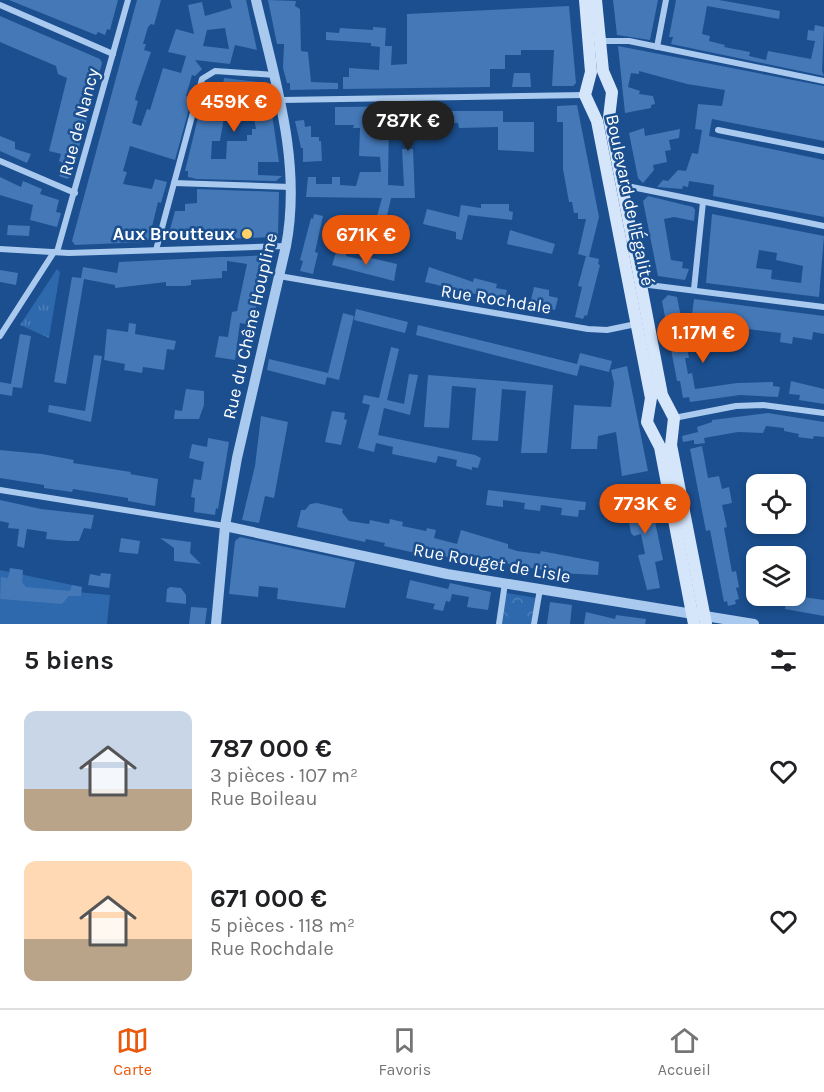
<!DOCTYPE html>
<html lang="fr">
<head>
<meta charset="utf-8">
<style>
  body { margin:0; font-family:Karla,sans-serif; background:#f6f6f6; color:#202124; height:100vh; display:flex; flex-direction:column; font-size:22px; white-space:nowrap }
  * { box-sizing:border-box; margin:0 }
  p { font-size:20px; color:#757577 }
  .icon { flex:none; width:33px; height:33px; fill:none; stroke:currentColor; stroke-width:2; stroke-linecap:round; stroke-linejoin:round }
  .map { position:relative; height:624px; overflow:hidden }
  .panel { display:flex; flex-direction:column; background:#fff; flex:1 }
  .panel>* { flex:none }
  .tools { position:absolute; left:746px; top:474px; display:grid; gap:12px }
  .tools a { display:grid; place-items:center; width:60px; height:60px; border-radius:12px; background:#fff; box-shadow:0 3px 9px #0003; font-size:30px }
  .price { position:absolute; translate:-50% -51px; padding:0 14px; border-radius:21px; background:#ea580c; color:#fff; font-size:20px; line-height:39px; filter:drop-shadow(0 2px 3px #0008) }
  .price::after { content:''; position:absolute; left:50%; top:36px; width:18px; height:14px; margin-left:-9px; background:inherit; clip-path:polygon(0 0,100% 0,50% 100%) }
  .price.selected { background:#222; color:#fff }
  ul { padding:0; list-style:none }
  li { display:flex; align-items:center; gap:18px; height:150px; padding:0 24px }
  li span { display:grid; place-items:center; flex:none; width:168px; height:120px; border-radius:12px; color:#555 }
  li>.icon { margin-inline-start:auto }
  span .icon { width:72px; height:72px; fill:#fffc; stroke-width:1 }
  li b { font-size:26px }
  h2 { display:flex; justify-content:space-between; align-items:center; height:72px; padding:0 24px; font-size:26px }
  .tabs { display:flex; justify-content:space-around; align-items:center; height:84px; border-top:2px solid #e0e0e0; background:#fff; font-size:16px; color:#757577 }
  .tabs a { display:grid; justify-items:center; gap:3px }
  .tabs .selected { color:#ea580c }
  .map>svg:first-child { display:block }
</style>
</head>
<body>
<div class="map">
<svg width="824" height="624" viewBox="0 0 824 624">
  <defs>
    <pattern id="grass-tufts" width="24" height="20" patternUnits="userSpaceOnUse" patternTransform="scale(1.5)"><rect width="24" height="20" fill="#2e69ad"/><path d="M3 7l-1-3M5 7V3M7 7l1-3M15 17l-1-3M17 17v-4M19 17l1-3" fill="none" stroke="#4d80b9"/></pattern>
    <pattern id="park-crowns" width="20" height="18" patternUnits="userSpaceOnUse" patternTransform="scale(1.5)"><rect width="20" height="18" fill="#2e69ad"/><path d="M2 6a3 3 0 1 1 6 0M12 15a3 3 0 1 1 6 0" fill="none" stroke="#4d80b9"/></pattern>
  </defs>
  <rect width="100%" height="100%" fill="#1b4f8f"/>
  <path fill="url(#grass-tufts)" d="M57,269L60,272L49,338L20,325Z"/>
  <path fill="url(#park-crowns)" d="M506,593L536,598L531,624H502Z"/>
  <path fill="#2e69ad" d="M0,570L77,586L76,592L110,595L107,624H0Z"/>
  <g fill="#4478b7" fill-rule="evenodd">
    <path d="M9,0H118L110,30L107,29L105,35L98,32L96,35Z"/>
    <path d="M137,0H161L154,25L151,24L148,27L143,44H146L144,50L151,52L136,95L135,100L138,101L132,123L141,126L147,109L150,110L163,68L181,73L186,56L168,52L176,29L194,34L188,5L202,2L205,16L232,8L230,0H246L257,50L235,45L230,64L195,60L202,69L195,76L192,75L186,96L192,98L175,160L130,146L123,171L127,172L123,184L152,189L155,179L167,182L161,203L158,202L149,239L145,242L75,245L72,241ZM225,28L229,49L203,46L207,30Z"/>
    <path d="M268,0L296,1L295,6L300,9L301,51L308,52L311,82L338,83V89L290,90V83H287L283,68L284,44H277Z"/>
    <path d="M613,0H658L650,40L617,35Z"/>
    <path d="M676,0H719L780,11L779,19L707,6L702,34L710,36L709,41L725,45L724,47L750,52L749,56L766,60L768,51L811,59L815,41L807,40L808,30L814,31L815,25L824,27L822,71L824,76L671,44L673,37H669Z"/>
    <path d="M569,6L576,83L573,86H552L554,50H521V55H505V69H490V87L343,89V77H349V68L379,70L380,47L371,46V43L326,40V32L339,33L340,28L373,30V27L386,28L385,46H392L391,65L407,64V14Z"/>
    <path d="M0,16L100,59L102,63L71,177L67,179L59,176L63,163L59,161L61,154L49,151L67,78L58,74L56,66L0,42Z"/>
    <path d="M618,46L824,86V141L712,119L709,136L824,160V217L713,196L714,185L689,181L688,187L683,186L682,189L657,187L663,180L668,181L678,170L686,171L692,153L698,154L702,130L695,129L698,104L722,106L725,90L687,84L639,71V74L631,73L628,87L640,91L639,94L653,96L655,104L651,105V108L625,113Z"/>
    <path d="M514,73H530L531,87H512Z"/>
    <path d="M224,78L268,83L275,113L272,114L279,162H258V175L282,176L276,181L197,179L188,177V171H185L202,101L207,88L222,91ZM233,87L248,88L256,129H252V135H247V141H227L226,159H211L212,141H220L227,100H230Z"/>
    <path d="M577,105L599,217L589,257L578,254L586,219H578V213H574L572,202H569L563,169V122H557V106Z"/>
    <path d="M435,106V111H503V122H534V152L498,150V127L459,128L458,123L440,122L405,124V121H401V115H389L388,185L404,186L402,149H413L415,198H391L386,220L409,225L403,246L393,244L395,233L374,227L382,198L306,197L308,177H316V184H332V177H340V185L356,186L360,172H381L380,157L359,156L360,128H353L354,125H335V107Z"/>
    <path d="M304,120L305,127L311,126V137H319V141H321L322,161L303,162V148H301L295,121Z"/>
    <path d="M644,128L645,136L680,129L679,138L669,140L671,150L665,151L667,162L653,165L654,170L643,183L638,178L629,133Z"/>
    <path d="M0,136L15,142V149L31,154L27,163L0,151Z"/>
    <path d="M0,177L21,187L23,181L42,189L40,194L59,200L56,212L61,213L57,227L30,220L33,205L0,195Z"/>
    <path d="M197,189L279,192L278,234L275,237L171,241L168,237L175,211H185V204L197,203Z"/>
    <path d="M648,196L693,207L695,210L694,221L674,217L664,219L671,260L683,262L682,268L689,269L685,280L658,276L643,201Z"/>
    <path d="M481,204H509V211L513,212L512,220L468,215L462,240L456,239V232L423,224L427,209L459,217L461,205L481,208Z"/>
    <path d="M314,214L323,216L315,252L318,253L313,274L300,271L303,261L300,260L311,218L313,219Z"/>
    <path d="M712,214L824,236L819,297L706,283ZM759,250L777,253L776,260L803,266L801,283L771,279L772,270L756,268Z"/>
    <path d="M339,219L375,227L373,235L337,227Z"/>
    <path d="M8,225L30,226L29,236L7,235Z"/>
    <path d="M510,230L555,244L552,254L507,244Z"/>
    <path d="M337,249L347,252L346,256L366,261L367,257L397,264L394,281L332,265Z"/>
    <path d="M274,255L270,268L265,267L252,325L240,323L235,360L215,357L219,336L228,337L232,312L237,311L247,264L227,261V271H222V278L191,280V285L185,286H166V282L115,288V285L84,279L66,384L54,382L72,277L81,278L83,267L117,273L119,262L221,257H227V260V257Z"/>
    <path d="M586,256L599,259L598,264L600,265L587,316L585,315L583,319L575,317L582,287L578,286Z"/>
    <path d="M429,267L473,282L474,278L497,284L496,288L507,290L504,301L425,282Z"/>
    <path d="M0,270L18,273L16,285L0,282Z"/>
    <path d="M534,287L549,290V296L558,298L555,310L530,304Z"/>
    <path d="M668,295L677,297L689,358H685L688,374L692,373L695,389L737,383L773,382V386L780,387L778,397L740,395L690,402L689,397L683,398L680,381H677L662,301Z"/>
    <path d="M694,299L824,316V334L813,332L812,340L793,337L792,344L780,342L781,333L748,329L747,332L691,323Z"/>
    <path d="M356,309L408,322L405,333L354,320Z"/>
    <path d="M343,313L354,316L339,380L327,377L325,385L267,370L269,359L328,373Z"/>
    <path d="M129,323L136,324L135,334L176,341L174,350L167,349L164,370L143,367L142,373L124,370L125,364L104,360L107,329L128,332Z"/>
    <path d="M418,325L577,364L580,353L612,361L609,372L580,365L577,376L416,335Z"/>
    <path d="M20,334L31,336L22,388L13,387L12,396L0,394V382L11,384Z"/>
    <path d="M391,347L399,349L387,400L404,404L409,374L418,375L410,415L384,408L378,435L475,455L481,458L478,468L472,467V470L456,466L457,460L438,456L436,463L392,454L393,447L376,443L374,452L358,448L370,405L362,403L364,395L379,398Z"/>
    <path d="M94,355L102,356L91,422L48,412L49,405L85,411Z"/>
    <path d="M627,366L648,471L622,476L616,432L598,436L597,449H571L574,405L611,407L614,383L611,370Z"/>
    <path d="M428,375L553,385L547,453H521L526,391L502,389L498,441L472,440L476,388L452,386L449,428L424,427Z"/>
    <path d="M791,381L824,389V404L799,400L800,395L789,394Z"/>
    <path d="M186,389L204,391V405L199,419H174L175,410L182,411Z"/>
    <path d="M332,411L345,413L344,419L347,420L341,445L325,442Z"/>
    <path d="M768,413L824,422V437L814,436L813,439L798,437L799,434L784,431V428L766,426L763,433L738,432L704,438L705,443L698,444H694V440L683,442L682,436L698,432L697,427L712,422V420Z"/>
    <path d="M261,416L288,422L274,498L265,496L259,523L242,520L255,466Z"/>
    <path d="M208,438L229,442L218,509L216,508L215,515L194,512L195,498L191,497L194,479L201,480L204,462L189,458L192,444L207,447Z"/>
    <path d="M702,446L708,478L719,476L722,489L729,487L732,503L722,505L727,527L724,528L732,572L736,571L739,587L736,588L739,599L735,600L736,604L728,606L727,601L724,602L710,530L706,531L690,449Z"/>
    <path d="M0,450L42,454L74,460L73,463L131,472L130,474L158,479L155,506L128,501V498L73,489L72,492L44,488V485L0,478Z"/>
    <path d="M488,490L586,502L585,510H579L578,517L561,515L562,508L541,505L540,511L524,509L525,503L511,501L503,500V507L486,505Z"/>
    <path d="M652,493L655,506L652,507L663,560L655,562L660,588L647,590L638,555L645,554L641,534L634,536L631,533L627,512L621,513L619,504L625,503L624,499Z"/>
    <path d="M0,500L41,509L94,515L91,529L84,528L79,541H68L46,539L47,532L27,529L24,548L17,546L19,529L8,528L9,523L0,521Z"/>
    <path d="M317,503L343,509L342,512L349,521L369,524L370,520L389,524L390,519L394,520L403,522L402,526L426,531L427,528L436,530L434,538L457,544L461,530L508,544V548L517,551L540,554L541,551L599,562L598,575L558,573L454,554L453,558L438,555V558L384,546L385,543L366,539L365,542L297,527L301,510H305L310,504Z"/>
    <path d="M240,537L355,562L345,608L277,599L278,588L259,586L258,597L229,594L235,541Z"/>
    <path d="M121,538L140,541L138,554L119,552Z"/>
    <path d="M160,538L191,542L190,553L201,564L174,561V548Z"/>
    <path d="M10,568L23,570L22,582L26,587L70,591L72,585L82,587L81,596H69L62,604L0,599L1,577L8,578Z"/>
    <path d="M101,573L111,574L109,588L88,585L90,574L100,576Z"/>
    <path d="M410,580L448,589L450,583L491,592L488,610L467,607L469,597L452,594L450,602L446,601L443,611L433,609L435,604L406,598Z"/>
    <path d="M170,587L181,588L186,595V604L166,602L167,589Z"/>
    <path d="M796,596L824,600V616L785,609L787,597Z"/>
    <path d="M550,602L572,605L570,624H547Z"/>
    <path d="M191,607L207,608L205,624H189Z"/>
    <path d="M586,612L615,619L616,615L646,619L645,624H584Z"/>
  </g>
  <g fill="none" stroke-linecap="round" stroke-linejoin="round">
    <g stroke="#a9c9ee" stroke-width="6">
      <path d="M0,5L113,54"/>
      <path d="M600,41H629L824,81"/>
      <path d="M657,47L666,0"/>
      <path d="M281,100L585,95"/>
      <path d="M718,130L824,151"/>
      <path d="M0,161L75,193"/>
      <path d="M174,183L291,187"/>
      <path d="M622,185L824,226"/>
      <path d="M0,249L69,253L286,246"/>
      <path d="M156,250L202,79L215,71L275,75"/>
      <path d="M57,252L128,0"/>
      <path d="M279,276L588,329L607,330L636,324"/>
      <path d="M641,284L824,307"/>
      <path d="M694,289L703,202"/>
      <path d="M0,336L54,252"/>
      <path d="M674,418L736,406L763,405L824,413"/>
      <path d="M0,490L225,526"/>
      <path d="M499,624L505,583"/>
      <path d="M534,624L540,589"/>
    </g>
    <g stroke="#a9c9ee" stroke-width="10">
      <path d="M225,526L447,574L754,624"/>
      <path d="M216,624L225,526L237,458L286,246C302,162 275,81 256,0"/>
    </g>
    <g stroke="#d6e6fa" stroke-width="12">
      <path d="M585,0L591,72L585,95L597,121L651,398L647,422L660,447L694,624"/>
      <path d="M596,0L603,71L612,92L609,118L662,395L674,418L671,445L706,624"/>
    </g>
  </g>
  <circle fill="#ffd166" stroke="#1b4f8f" stroke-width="2" cx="247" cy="234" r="6"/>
  <g text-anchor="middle" stroke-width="5" stroke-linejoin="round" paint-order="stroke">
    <g font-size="18" fill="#fff" stroke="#1b4f8f">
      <text transform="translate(79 122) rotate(-75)" y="6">Rue de Nancy</text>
      <text transform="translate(630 200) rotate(78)" y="6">Boulevard de l'Égalité</text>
      <text transform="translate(496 299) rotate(9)" y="6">Rue Rochdale</text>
      <text transform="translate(250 326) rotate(-77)" y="6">Rue du Chêne Houpline</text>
      <text transform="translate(492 563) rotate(10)" y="6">Rue Rouget de Lisle</text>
    </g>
    <g font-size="18" font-weight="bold" fill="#fff" stroke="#1b4f8f" text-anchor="end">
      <text x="235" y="240">Aux Broutteux</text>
    </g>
  </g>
</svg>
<div class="tools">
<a><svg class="icon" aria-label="locate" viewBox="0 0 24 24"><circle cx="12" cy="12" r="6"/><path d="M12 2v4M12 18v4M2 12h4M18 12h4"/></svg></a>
<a><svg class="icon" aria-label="layers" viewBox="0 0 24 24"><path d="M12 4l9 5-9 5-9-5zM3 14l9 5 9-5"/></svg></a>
</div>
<b class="price" style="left:234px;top:133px">459K €</b>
<b class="price selected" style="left:408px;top:152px">787K €</b>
<b class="price" style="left:366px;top:266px">671K €</b>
<b class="price" style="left:703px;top:364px">1.17M €</b>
<b class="price" style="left:645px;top:535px">773K €</b>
</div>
<section class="panel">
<h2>5 biens<svg class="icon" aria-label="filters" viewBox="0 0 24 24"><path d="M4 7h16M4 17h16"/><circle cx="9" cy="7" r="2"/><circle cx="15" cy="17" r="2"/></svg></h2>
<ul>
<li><span style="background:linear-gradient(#c9d6e8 65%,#b9a48a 0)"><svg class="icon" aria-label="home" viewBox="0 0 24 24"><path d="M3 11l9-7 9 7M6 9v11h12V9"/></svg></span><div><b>787 000 €</b><p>3 pièces · 107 m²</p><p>Rue Boileau</p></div><svg class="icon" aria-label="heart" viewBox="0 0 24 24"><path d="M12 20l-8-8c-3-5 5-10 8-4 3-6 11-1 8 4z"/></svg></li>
<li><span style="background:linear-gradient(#ffd9b3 65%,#b9a48a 0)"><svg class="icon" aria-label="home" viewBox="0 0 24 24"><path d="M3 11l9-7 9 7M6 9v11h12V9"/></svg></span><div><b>671 000 €</b><p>5 pièces · 118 m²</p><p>Rue Rochdale</p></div><svg class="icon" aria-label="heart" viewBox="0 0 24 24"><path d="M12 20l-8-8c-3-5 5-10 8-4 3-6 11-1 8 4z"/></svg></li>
</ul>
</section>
<nav class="tabs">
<a class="selected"><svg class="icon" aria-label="map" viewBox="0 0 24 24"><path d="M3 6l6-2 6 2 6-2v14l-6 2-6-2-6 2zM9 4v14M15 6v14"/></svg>Carte</a>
<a><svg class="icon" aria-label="saved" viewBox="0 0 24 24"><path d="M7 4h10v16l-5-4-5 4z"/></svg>Favoris</a>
<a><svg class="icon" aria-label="home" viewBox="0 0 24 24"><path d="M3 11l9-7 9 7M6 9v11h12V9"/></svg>Accueil</a>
</nav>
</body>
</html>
